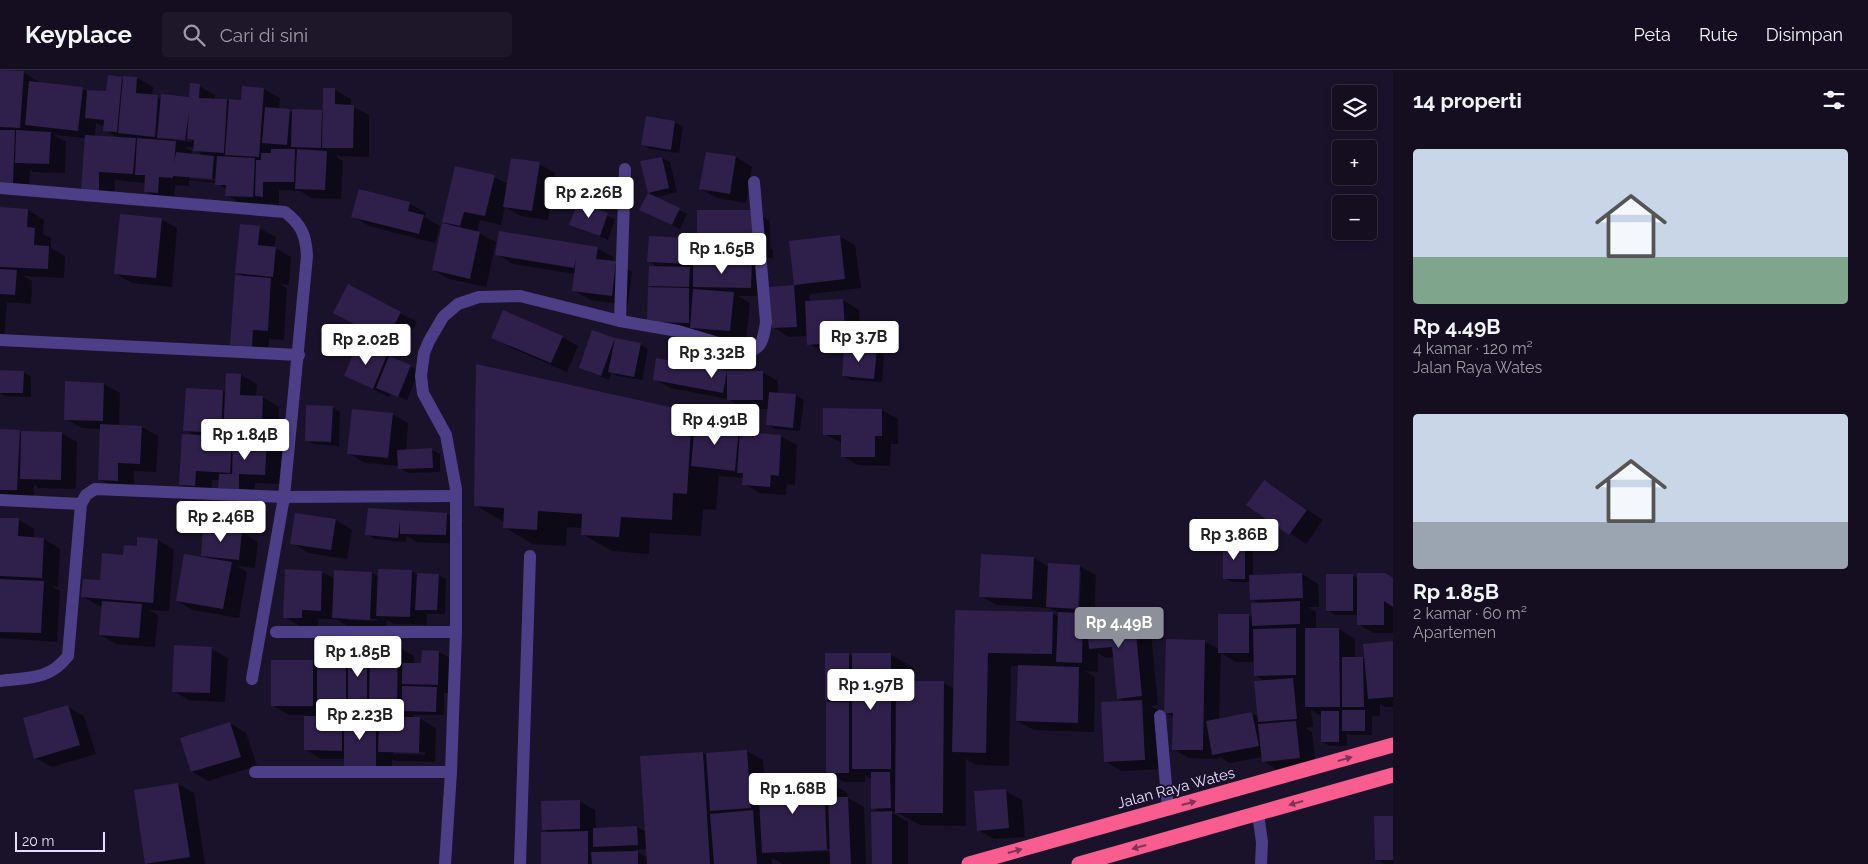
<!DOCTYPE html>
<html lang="id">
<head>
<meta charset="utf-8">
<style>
  body { margin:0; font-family:Raleway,sans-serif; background:#1d1729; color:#f1f3f6; height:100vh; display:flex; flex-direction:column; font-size:19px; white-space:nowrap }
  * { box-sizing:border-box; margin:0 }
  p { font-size:16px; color:#9d9ca5 }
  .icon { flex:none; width:28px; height:28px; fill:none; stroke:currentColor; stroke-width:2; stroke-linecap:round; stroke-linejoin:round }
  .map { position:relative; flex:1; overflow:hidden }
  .sheet { display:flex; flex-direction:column; background:#140e20; width:475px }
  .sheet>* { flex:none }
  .controls { position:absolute; left:1332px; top:15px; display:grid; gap:10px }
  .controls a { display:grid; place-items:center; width:45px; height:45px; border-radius:5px; background:#140e20; box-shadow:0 2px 8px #0003,0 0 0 1px #332e3e; font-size:25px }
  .scale { position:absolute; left:15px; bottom:12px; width:90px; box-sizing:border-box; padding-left:5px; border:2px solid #e6ddfe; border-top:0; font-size:14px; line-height:18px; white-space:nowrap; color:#e6ddfe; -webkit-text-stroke:4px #1a122a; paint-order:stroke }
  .price { position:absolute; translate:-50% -42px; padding:0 11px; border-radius:5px; background:#fff; color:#222; font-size:16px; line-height:32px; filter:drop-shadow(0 1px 2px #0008) }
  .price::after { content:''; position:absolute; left:50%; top:30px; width:15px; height:11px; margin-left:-8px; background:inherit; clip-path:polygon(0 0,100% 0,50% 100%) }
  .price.selected { background:#8c9099; color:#fff }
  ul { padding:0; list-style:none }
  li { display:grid; align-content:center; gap:10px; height:265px; padding:0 20px }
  li span { display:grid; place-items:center; height:155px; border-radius:5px; color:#555 }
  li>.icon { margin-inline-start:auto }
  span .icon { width:90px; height:90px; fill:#fffc; stroke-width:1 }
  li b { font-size:21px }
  h2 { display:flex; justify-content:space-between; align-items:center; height:60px; padding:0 20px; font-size:21px }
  header { display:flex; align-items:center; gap:30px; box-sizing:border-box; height:70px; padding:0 25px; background:#140e20; border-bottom:1px solid #332e3e }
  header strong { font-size:24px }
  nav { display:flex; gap:28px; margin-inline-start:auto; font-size:18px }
  .search { width:350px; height:45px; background:#1d1729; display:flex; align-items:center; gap:12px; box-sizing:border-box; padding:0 18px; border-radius:5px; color:#9d9ca5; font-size:19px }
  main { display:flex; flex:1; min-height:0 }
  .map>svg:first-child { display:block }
</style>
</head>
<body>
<header>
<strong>Keyplace</strong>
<div class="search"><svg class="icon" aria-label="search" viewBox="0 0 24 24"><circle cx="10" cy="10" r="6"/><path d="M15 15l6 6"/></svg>Cari di sini</div>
<nav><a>Peta</a><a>Rute</a><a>Disimpan</a></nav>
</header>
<main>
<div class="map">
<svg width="1393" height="794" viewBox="0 0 1393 794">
  <rect width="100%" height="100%" fill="#1a122a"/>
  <g fill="#0007" fill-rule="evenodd">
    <path d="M0,1L23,2L39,12V14L108,23L121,8L124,10L137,8L153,17L152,26L162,29L191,28L199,16L215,25V30H227L230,32L242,31L264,19L280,28L279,39L293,42L321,41L324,43L335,20L351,29V36L369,45V87L340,86L337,85V88L343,91L341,129L312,128L300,121L279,120V135L269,133V136L243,135L227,125V120L217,113L189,110V116L175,115L174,131L161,130L145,121L146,113L115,110L114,130L98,129L86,68L54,65L66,72L65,103L33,102L30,100L29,121L0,120ZM96,53L105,57V60L119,68L95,67ZM174,68L192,70L191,72L174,70ZM185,77L195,78V80L204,86L191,85L192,81ZM190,106L218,109V111L190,109Z"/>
    <path d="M675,52L683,57L679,83L650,79L643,75Z"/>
    <path d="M707,83L736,87L752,97L746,133L717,128L701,119Z"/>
    <path d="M662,88L670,92L677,122L654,128L687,144L680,159L641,140L649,123L642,92Z"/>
    <path d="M539,94L555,103L548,150L521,146L505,137L501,155L480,150L477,162L496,172L486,217L449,209L433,200L452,156L443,151L494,107L508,114Z"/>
    <path d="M409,133L426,143L424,147L440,156L435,173L369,156L353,146Z"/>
    <path d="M578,134L615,149L608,170L571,154Z"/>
    <path d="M0,138L28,140L44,150L43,164L51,168V178L65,186L64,208L23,206L32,211L31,234L7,232L4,267H0Z"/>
    <path d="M754,141L770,151V178L773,180V188H758L767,226H738L750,233L746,270L665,260L655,219L649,215L660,198L648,191L692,169L696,172L704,170L698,167Z"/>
    <path d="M161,149L177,158L172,217L132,213L116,204Z"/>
    <path d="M259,158L276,167L274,177L291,187L289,215L280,214L287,218L284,270L269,269L268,285L247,284L231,274L245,207L236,202Z"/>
    <path d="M839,166L855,175L861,218L810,224V232L843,230L859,240L862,280L876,281L884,285L882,312L851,310L843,306L845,282L825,283L809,274L808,266L789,267L773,257L770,218L796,216L790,172Z"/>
    <path d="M597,178L614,187L613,192L632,202L628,235L590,230L573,220L576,204L513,194L497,184Z"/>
    <path d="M349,216L417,252L402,279L351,252Z"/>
    <path d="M593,262L615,269L640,274L648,279L642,310L617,306L612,302L609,310L580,298Z"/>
    <path d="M562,267L578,276L567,302L509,277L493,268Z"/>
    <path d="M387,286L419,301L407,330L391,324L389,327L345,306Z"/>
    <path d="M0,302H23L31,307V327L5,326L0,323Z"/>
    <path d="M726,302H762L778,311V324L796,325L804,330L800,361L775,359L767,354L769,339H744L728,329L670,318L654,309Z"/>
    <path d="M241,305L257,314L256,327H263L279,337L278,363H270V372L283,380L281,414L255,413L254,428L220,410H212L211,425L196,424L180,414L194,366L185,360L187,319L223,321L227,323Z"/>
    <path d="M67,312L104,314L120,323L119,356L142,357L158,366L156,402L134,401V419L115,418L99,409L101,359L82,358L66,349Z"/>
    <path d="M332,337L340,342L339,376L314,374L306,370Z"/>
    <path d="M882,340L898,349V374H891L890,396L858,395L842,386V373L824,364Z"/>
    <path d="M692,343L712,355L739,358L749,364L781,366L797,375L795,415L787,414L786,425L760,423L744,414V408L719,406L716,440L703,439L701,466L650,463L649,484L612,481L582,464L583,458L567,457L566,476L533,474L504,457V452L475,435Z"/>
    <path d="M392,344L408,353L406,381L432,380L440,384V402L408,403L400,398V396L365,393L348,383Z"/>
    <path d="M0,361L61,363L77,372L76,419L38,418L34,415L33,429L0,425Z"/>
    <path d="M1265,411L1323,450L1306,474L1248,435Z"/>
    <path d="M369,440L447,444L463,453L462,474L417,472L407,466L406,472L375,469L367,464Z"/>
    <path d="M296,444L336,450L352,460L347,489L308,483L292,473Z"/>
    <path d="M0,449H18L34,459V469H44L60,479L58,517L51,516L60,521L57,572L0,568Z"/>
    <path d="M242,462L258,472L255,498L237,496L247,502L239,548L193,540L177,531L208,489L202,485Z"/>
    <path d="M158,470L174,480L169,541L149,540L158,545L155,577L116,574L100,565L103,536H99L83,527L101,511L124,486Z"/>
    <path d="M1245,473L1253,478V506L1302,504L1318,514L1319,537H1308L1316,542V559H1339L1355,569V588H1363L1366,590L1393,573V637H1386L1380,634V646H1372V665H1351L1347,663V676H1330L1322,672V646L1311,640L1313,657L1305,658L1312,662L1316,697L1279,701L1263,691V687L1230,693L1219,687L1218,689L1189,688L1173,679L1174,647L1165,642L1205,572L1220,580L1248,545L1253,548L1260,534L1252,529L1251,512H1232L1224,508ZM1221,583L1236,592H1255V605L1266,612L1259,647L1252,643L1219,649Z"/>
    <path d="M982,486L1034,488L1049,497L1079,496L1096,505L1094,547L1134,543L1150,553L1158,635L1150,636L1158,640L1161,699L1121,701L1105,691L1125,632L1118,628L1114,587L1106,588L1098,583V602L1085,601L1095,607L1094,662L1034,660L1017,651L1019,596H1011L1009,696L977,695L966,689V756L920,755L896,742H891L908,752V794H873L881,743L872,738V709L865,705V712H844L827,702L833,633L826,630L849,584L853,587L890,584L914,598V612L943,613L955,619L956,541L1052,543L1059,547V543L1048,537V538L997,535L980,526ZM1078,502H1081L1079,545H1076Z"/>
    <path d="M286,500L322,502L335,509L372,503L379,507L411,501L418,505H439L446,509L445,544H427L426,555L394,554L387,550L386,558L349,557L336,549H318V557L300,556L284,547ZM348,547L377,549V551L348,550Z"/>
    <path d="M1352,505L1358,509H1393V563H1374L1358,554V545H1335L1327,540Z"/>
    <path d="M349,577H367L371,579L398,577L414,586V594H422L423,582H439L455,591L454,623H444V645H413V648H419L436,658L435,692L396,691L392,689V704L345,689H321L305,679V645H289L272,635L312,591L318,594L346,588L349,590ZM394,681L425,682V685L394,684Z"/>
    <path d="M212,579L228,588L225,632L189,630L173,621Z"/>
    <path d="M68,637L84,646L96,684L52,697L35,688Z"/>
    <path d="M230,653L246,663L257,696L208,711L192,702Z"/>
    <path d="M747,681L763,690L765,712L824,709L847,723L848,728L864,737L866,794H783L772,788V794H542L550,763L543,759L579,731L595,740L596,759L637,757L646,762L703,683L708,686ZM647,779L648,788L634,780ZM833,779V781L784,783V781Z"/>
    <path d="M178,714L194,723L205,794H148L147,793Z"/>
    <path d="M1006,721L1022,730L1025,767L994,769L978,760Z"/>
    <path d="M1393,747V794H1385L1377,789Z"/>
  </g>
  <g fill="#2f1f4b">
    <path d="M0,0L24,1L20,58L0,57Z"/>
    <path d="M108,5L122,7L117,62L103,61L104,50L85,48L87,20L106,21Z"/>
    <path d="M123,6L137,7L136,23L158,25L155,67L118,63Z"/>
    <path d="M29,11L83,17L78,61L25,55Z"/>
    <path d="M190,13L200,14L199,28L227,29L224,83L193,81L194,70L187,69L189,42L185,70L157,68L161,24L189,27Z"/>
    <path d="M242,16L264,18L259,87L225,85L229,29L241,30Z"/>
    <path d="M323,18H335V34L354,35L353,78H322Z"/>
    <path d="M265,37L290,39L287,75L262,73Z"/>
    <path d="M292,39L322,40L321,78L291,77Z"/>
    <path d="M646,46L675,51L671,80L641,75Z"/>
    <path d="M0,60H15L13,113L0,112Z"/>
    <path d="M16,60L51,62L49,94L15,93Z"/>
    <path d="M85,65L136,68L133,104L99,102V121L81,120Z"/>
    <path d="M137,68L176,71L174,94L176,82L214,86L212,109L173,106V108L159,107L158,123L144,122L145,105H135Z"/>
    <path d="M271,79H295L294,112H263V127L255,126L256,90H261V83H271Z"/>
    <path d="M297,79L327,81L325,120L295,119Z"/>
    <path d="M706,82L736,86L730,124L699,119Z"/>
    <path d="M217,86L255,88L253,127L225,126L226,115H215Z"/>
    <path d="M662,87L669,118L648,123L640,91Z"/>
    <path d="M511,88L540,92L532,141L503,137Z"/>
    <path d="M455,96L495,105L485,146L464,142L460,156L442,152Z"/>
    <path d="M359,119L410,132L408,141L424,145L419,164L351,147Z"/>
    <path d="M648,123L680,138L672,155L639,140Z"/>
    <path d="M578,132L608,143L600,166L569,155Z"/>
    <path d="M0,137L28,139L27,157L35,158L34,175L49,176L48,199L0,197Z"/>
    <path d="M697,140H755L754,168H697Z"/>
    <path d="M120,144L162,148L156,208L114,204Z"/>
    <path d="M442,153L480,162L470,209L432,200Z"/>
    <path d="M240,154L260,156L258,175L276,177L273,207L235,203Z"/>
    <path d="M499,161L598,177L596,189L616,191L612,226L572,221L576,188L574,198L495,185Z"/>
    <path d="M840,165L845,209L794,215L797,257L772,258L769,217L794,215L789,171Z"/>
    <path d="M649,166L692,168L691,194L647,192Z"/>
    <path d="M695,169L758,170V180H742V192L695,191Z"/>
    <path d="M693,193H752L751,218L693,217Z"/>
    <path d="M649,196L690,197L689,217L648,216Z"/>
    <path d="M0,199L17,200L15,225L0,224Z"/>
    <path d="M235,205L271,208L268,261L253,260L252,277L230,275Z"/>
    <path d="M348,214L401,242L386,271L333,243Z"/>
    <path d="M648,217L689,218V253L647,252Z"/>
    <path d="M693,219L734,222L730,261L690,258Z"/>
    <path d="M843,229L846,272L807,275L805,231Z"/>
    <path d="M503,240L563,266L551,293L491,268Z"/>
    <path d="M592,260L615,268L641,273L634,307L608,302L615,268L601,306L579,298Z"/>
    <path d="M358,273L387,285L373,319L344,306Z"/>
    <path d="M844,277L877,279L874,309L842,306Z"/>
    <path d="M389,286L411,295L398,327L376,318Z"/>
    <path d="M656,288L727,301H763V330H727V301L723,323L653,310Z"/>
    <path d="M476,294L692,342L687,424L673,423L672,450L621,447L619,467L581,465L582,444L538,441L537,460L503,458L504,438L474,436Z"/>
    <path d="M0,300L24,301L23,323H0Z"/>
    <path d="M226,303L241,304L240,325L263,326L262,355L254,354V363H238L237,366H232L230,403L196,401L195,416L179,415L182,364L223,366Z"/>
    <path d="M65,311L104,313L103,351L64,350Z"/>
    <path d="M186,318L223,320L221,363L183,361Z"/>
    <path d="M769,322L796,324L793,358L766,355Z"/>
    <path d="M306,335L333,336L331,372L305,371Z"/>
    <path d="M823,338L882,339V366H875V387H841V365H823Z"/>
    <path d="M352,339L393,343L388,388L347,384Z"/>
    <path d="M695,352L739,357L735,401L691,396Z"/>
    <path d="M100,354L142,356L140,394L118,393V411L98,410Z"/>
    <path d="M0,359L20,360L17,420H0Z"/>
    <path d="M21,361L62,362L61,410L20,409Z"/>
    <path d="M740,362L781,365L779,406L771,405L770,417L742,415L743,403H737Z"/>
    <path d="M233,368L267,369L265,405L239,404V419L218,418L219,404H232Z"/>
    <path d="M432,378L433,398L398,399L397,380Z"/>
    <path d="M1264,410L1307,440L1289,465L1246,435Z"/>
    <path d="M368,438L447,443L446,465L400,464V451L398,468L365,465Z"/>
    <path d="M295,443L336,449L331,480L290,474Z"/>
    <path d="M0,448H19L18,466L44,468L42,508L0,506Z"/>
    <path d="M203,457L242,461L239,490L201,486Z"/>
    <path d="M137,467L158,469L153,533L81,527L83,509L100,510L102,483L123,485L124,475L137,476Z"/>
    <rect x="1223" y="472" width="22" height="37"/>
    <path d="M184,484L232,492L223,539L176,531Z"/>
    <path d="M981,484L1034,487L1032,529L979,527Z"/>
    <path d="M1048,493L1080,495L1078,539L1046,537Z"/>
    <path d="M285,499L322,501L321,541L302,540V548H283Z"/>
    <path d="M378,499L412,500L410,547L376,546Z"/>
    <path d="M334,500L372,502L370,550L332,548Z"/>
    <path d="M417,503L439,504L437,540H415Z"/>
    <path d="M1302,503L1303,528L1250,530L1249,505Z"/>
    <path d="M1357,503H1385L1393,508V537L1384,531V555H1357Z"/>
    <rect x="1326" y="504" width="27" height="37"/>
    <path d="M0,509L44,511L41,563L0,562Z"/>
    <path d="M102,531L142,534L139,568L99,565Z"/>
    <path d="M1300,531V554L1252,556L1251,533Z"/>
    <path d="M955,540L1053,542L1052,584L988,583L986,683L952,682Z"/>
    <path d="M1058,542L1083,543L1082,593L1056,592Z"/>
    <path d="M1134,542L1142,626L1117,629L1112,577L1089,579L1086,547Z"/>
    <rect x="1218" y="544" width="31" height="39"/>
    <path d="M1296,558V605L1254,606L1253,559Z"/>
    <path d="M1305,558H1339L1340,637H1305Z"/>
    <path d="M1166,569L1205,570L1203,680H1172L1173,643H1164Z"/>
    <path d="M1393,571V627L1368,629L1363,574Z"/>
    <path d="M174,575L212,577L210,623L172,622Z"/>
    <rect x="348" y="575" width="19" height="65"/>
    <path d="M370,575H398L397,640H369Z"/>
    <path d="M422,580L439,581L438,615L402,614V593H421Z"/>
    <rect x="825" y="583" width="24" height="47"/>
    <rect x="852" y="583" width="39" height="116"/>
    <rect x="317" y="587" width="29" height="54"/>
    <path d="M1342,587H1363L1364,637H1342Z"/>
    <rect x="271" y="590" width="42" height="46"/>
    <path d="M1018,595L1079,597L1078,653L1016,651Z"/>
    <path d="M1293,608L1297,649L1258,652L1254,611Z"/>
    <path d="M896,611H944L943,743H895Z"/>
    <path d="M402,616L437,617L436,642L402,641Z"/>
    <path d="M1142,630L1145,690L1104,692L1101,632Z"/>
    <rect x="826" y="632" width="23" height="71"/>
    <path d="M68,635L80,675L34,689L23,648Z"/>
    <rect x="1342" y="640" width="23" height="21"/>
    <rect x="1321" y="641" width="18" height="31"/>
    <path d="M1252,642L1259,676L1212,685L1206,651Z"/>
    <path d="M304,646H342V681L304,680Z"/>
    <rect x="344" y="646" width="32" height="50"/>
    <path d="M379,647H420L419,683L378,682Z"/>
    <path d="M1296,651L1300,688L1262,692L1258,654Z"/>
    <path d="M230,652L241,687L191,702L180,668Z"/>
    <path d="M747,680L751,738L710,741L706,683Z"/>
    <path d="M703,682L710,794H647L640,686Z"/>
    <path d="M871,702H890L891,738L871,739Z"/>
    <path d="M824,708L827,780L762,783L758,711Z"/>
    <path d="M178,713L190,787L145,794L134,720Z"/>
    <path d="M1006,719L1009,758L977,761L974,721Z"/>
    <path d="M828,727H848L851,794H830Z"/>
    <path d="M580,730V759L542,760L541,731Z"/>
    <path d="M753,740L757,794H714L710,744Z"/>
    <path d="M892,741V794H872L871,742Z"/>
    <path d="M1374,746H1393V790H1375Z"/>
    <path d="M637,756L638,775L593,777V758Z"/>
    <path d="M588,761V794H541V762Z"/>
    <path d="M638,781V794H592L591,782Z"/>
  </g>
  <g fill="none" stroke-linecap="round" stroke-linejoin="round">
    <g stroke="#4d3f87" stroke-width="12">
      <path d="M0,118L285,142C302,155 306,166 307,186L284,427L252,609"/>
      <path d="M620,251L625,99"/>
      <path d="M0,270L299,285"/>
      <path d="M0,430L81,434"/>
      <path d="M276,562H456"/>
      <path d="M0,611C29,607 48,611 68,586L81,434L86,425L95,419L284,427L456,426"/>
      <path d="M1160,646L1168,739"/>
      <path d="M255,702H451"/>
      <path d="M1258,744L1262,772L1261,794"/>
      <path d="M445,794L451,702L456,562V419L446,365L423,323L421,306L424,283L429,271L443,247L458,234L479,227L520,226L620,251L678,261L745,281C762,282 764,266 766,252L754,112"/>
      <path d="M520,794L530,486"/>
    </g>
    <g stroke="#f95c8e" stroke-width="15">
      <path d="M969,794L1393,675"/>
      <path d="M1079,794L1393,705"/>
    </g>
  </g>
  <defs><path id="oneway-solid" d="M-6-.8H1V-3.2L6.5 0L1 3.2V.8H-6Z" transform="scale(1.25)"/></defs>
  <g fill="#7e3357">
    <use href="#oneway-solid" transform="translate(1345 689) rotate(-16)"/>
    <use href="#oneway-solid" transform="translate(1189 733) rotate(-15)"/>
    <use href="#oneway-solid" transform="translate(1296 733) rotate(164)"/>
    <use href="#oneway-solid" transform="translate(1139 777) rotate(164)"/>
    <use href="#oneway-solid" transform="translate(1015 781) rotate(-16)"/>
  </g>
  <g text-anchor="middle" stroke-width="4" stroke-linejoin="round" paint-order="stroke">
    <g font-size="15" fill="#e6ddfe" stroke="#1a122a">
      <text transform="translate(1176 718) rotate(-15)" y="5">Jalan Raya Wates</text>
    </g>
  </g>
</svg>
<div class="controls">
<a><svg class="icon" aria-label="layers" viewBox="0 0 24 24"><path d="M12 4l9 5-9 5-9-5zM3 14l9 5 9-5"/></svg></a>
<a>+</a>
<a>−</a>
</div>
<div class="scale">20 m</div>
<b class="price" style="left:589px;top:149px">Rp 2.26B</b>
<b class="price" style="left:722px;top:205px">Rp 1.65B</b>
<b class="price" style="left:859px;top:293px">Rp 3.7B</b>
<b class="price" style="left:366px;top:296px">Rp 2.02B</b>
<b class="price" style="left:712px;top:309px">Rp 3.32B</b>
<b class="price" style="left:715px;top:376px">Rp 4.91B</b>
<b class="price" style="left:245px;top:391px">Rp 1.84B</b>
<b class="price" style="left:221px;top:473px">Rp 2.46B</b>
<b class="price" style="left:1234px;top:491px">Rp 3.86B</b>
<b class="price selected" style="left:1119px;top:579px">Rp 4.49B</b>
<b class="price" style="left:358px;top:608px">Rp 1.85B</b>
<b class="price" style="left:871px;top:641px">Rp 1.97B</b>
<b class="price" style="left:360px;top:671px">Rp 2.23B</b>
<b class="price" style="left:793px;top:745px">Rp 1.68B</b>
</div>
<section class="sheet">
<h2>14 properti<svg class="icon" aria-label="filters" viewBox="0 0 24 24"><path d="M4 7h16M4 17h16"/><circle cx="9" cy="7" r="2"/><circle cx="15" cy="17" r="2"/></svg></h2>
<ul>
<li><span style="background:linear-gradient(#c9d6e8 70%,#7fa58c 0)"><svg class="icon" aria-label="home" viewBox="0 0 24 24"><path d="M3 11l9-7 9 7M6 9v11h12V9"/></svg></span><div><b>Rp 4.49B</b><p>4 kamar · 120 m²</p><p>Jalan Raya Wates</p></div></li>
<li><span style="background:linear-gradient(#c9d6e8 70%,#9aa5b1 0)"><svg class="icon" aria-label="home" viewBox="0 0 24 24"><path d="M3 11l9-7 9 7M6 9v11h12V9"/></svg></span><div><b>Rp 1.85B</b><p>2 kamar · 60 m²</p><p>Apartemen</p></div></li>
</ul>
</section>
</main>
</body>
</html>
